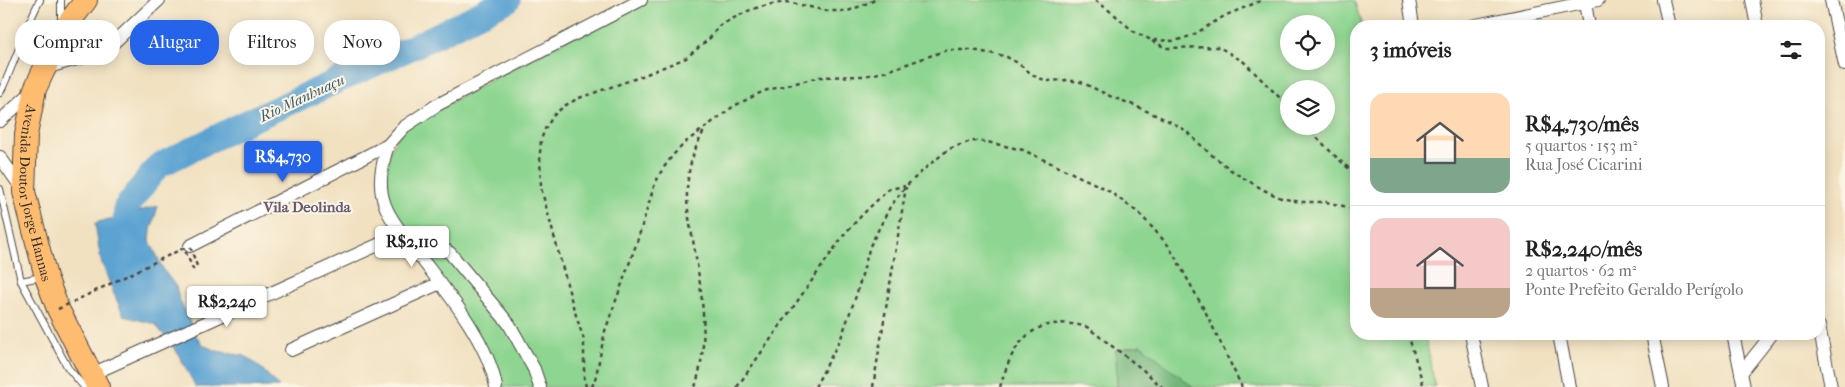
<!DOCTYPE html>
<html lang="pt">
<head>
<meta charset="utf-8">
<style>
  body { margin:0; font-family:"IM FELL French Canon",serif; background:#f2f2f2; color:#222; height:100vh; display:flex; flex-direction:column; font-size:19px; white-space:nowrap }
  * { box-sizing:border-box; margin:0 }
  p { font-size:16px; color:#767676 }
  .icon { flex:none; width:28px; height:28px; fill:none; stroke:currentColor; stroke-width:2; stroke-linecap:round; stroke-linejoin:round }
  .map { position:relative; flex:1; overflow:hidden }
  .panel { position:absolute; left:1350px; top:20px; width:475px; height:320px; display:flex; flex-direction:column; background:#fff; border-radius:20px; box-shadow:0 2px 12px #0003 }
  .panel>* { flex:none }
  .guide { position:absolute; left:15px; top:20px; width:475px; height:45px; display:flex; gap:10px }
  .fabs { position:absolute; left:1280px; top:15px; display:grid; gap:10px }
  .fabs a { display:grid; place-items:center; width:55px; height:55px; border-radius:50%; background:#fff; box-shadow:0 2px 12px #0003; font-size:25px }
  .price { position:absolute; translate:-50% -42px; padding:0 11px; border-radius:5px; background:#fff; color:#222; font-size:16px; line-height:32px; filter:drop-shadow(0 1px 2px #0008) }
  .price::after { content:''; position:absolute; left:50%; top:30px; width:15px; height:11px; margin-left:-8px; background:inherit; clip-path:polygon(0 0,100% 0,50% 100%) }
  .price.selected { background:#2563eb; color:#fff }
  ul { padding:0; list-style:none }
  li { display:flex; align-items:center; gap:15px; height:125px; padding:0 20px }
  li+li { border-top:1px solid #e0e0e0 }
  li span { display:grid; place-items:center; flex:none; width:140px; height:100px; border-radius:15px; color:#555 }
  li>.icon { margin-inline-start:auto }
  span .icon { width:60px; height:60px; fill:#fffc; stroke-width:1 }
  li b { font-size:21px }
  h2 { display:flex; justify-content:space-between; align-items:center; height:60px; padding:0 20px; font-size:21px }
  .tag { padding:0 18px; border-radius:20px; background:#fff; box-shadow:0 2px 12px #0003; font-size:18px; line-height:45px }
  .tag.selected { background:#2563eb; color:#fff }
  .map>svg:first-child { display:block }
</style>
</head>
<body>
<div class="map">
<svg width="1845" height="387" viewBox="0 0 1845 387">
  <rect width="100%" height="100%" fill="#fcf5e5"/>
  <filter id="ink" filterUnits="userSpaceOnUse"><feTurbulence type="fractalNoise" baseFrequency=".02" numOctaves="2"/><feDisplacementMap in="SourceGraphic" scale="10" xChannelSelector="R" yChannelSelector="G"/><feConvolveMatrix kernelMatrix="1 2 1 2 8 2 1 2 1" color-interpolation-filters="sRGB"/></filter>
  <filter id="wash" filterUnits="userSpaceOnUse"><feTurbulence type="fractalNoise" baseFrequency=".0096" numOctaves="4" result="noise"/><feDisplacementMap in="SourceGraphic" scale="20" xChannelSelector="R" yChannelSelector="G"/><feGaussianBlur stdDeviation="1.12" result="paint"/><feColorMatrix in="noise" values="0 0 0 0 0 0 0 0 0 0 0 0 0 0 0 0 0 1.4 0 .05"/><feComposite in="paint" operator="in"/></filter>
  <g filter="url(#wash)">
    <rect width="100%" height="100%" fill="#f1e1c1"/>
    <path fill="#8dd590" stroke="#5c805e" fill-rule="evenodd" d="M641,0H1354L1362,26H1356V334H1425L1435,387H1193L1141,345L1116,350L1117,387H496L494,374L385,205L383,162L404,127ZM1289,24H1326V61H1289ZM1289,89H1326V126H1289Z"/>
    <path fill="#72b67a" stroke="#4e7052" d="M1141,345L1193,387H1117L1116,350Z"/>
    <path fill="#5ba3d2" stroke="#43677e" d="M158,206L151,230L150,241L164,271L176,286L179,299L197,337L203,345L217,351L245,356L261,368L279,387H196L177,352L155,324L124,316L114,294L101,261L95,223Z"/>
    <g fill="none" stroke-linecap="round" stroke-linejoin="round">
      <path stroke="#5ba3d2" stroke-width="25" d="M127,249L125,244L126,207L158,166L249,121L419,44L508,0"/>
    </g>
  </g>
  <g filter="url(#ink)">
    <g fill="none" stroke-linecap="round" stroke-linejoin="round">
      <g stroke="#494642" stroke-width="8">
        <g id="lane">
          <path d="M61,21V0"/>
          <path d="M0,93C15,63 24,30 40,0"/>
          <path d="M0,189L21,281L68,368L84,387"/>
          <path d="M21,281L41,277"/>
        </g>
      </g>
      <g stroke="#494642" stroke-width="14">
        <g id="street">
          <path d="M1409,0L1413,26"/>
          <path d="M1663,0L1669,26"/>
          <path d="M1752,0L1757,26"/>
          <path d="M1831,0L1845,65"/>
          <path d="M1585,3L1589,26"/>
          <path d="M1471,26L1598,0"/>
          <path d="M46,75L52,66L105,51L159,0"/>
          <path d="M0,121L34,90"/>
          <path d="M388,145C382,164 377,185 385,205C391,222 406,238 417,253C445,289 489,342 496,387"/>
          <path d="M0,157L23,190"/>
          <path d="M190,246L388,145L404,127L437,105L641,0"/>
          <path d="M1819,326L1831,387"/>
          <path d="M1471,334L1482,387"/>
          <path d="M1559,334L1569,387"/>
          <path d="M1652,334L1663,387"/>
          <path d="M1733,334L1744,387"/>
          <path d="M291,350L440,283"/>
          <path d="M1741,373L1772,334"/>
          <path d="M92,374L402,234L426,238L450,253L509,324L534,369L540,387"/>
        </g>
      </g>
      <g stroke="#494642" stroke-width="24">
        <g id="highway">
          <path id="s1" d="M86,0L61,33L35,89L26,135L24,192L46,277L58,309L98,387"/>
        </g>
      </g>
      <g stroke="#494642" stroke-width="2.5" stroke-dasharray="4 4" stroke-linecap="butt">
        <path d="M1095,0L1115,15L1133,31L1151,40L1175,41L1193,35L1226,15L1263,0"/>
        <path d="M1152,41L1166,48L1219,47L1244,62L1289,107"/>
        <path d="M1306,126L1332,153L1356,175"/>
        <path d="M1408,334L1424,387"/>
        <path d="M586,387L584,378V340L573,306L541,188L540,153L541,140L545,129L554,115L564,106L579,98L637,78L686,58L710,38L720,25L752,9L772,4L788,2L827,11H848L875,0"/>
        <path d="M592,387L596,376L605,331L637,242L655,183L662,170L673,155L687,141L734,106L764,91L820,77L864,76L884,72L947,50H972L1005,56L1016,62L1036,77L1048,81L1066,80L1081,82L1112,97L1131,104L1171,122L1185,130L1208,152L1235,173L1264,190L1281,198L1300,202H1326L1356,209"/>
        <path d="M695,387C711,338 701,289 693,240C689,220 685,199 688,179C690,161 696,145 705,129"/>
        <path d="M737,387L846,232L868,209L889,189L905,186"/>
        <path d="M815,387L841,338L857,293L870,246L890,207L906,186L929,165L949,149L971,141L987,142L1023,150L1106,189L1139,213L1168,245L1178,262L1206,313L1242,387"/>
        <path d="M873,387L906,187"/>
        <path d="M1000,387C1004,375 1008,361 1015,350C1032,323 1058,319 1087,327L1142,369L1162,387"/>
      </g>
      <use href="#lane" stroke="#fff" stroke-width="6"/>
      <use href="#street" stroke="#fff" stroke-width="12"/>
      <use href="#highway" stroke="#febc70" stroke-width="22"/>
      <path stroke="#494642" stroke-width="2.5" stroke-dasharray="4 4" stroke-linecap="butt" d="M58,309L184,248L193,269L197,266L190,246"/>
    </g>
  </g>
  <g text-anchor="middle" stroke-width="4" stroke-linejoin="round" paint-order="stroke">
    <g font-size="14" fill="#2b2b2b" stroke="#fcf5e5">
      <text dy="5" stroke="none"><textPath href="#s1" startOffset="209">Avenida Doutor Jorge Hannas</textPath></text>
    </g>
    <g font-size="15" font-style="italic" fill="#3e5b6e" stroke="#fcf5e5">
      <text transform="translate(302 98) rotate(-25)" y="5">Rio Manhuaçu</text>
    </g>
    <g font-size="15" font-weight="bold" fill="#655b72" stroke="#fcf5e5">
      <text x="307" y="212">Vila Deolinda</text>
    </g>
  </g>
</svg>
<div class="fabs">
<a><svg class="icon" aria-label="locate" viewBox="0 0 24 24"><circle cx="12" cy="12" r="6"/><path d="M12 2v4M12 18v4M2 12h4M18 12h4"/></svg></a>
<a><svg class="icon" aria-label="layers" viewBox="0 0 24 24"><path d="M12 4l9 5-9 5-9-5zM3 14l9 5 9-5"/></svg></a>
</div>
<b class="price selected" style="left:283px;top:183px">R$4,730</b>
<b class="price" style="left:412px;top:268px">R$2,110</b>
<b class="price" style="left:227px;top:328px">R$2,240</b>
<div class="guide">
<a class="tag">Comprar</a>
<a class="tag selected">Alugar</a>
<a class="tag">Filtros</a>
<a class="tag">Novo</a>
</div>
<section class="panel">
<h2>3 imóveis<svg class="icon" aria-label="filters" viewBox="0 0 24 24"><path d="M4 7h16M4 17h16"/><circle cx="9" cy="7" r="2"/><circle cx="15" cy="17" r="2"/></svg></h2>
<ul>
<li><span style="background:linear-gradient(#ffd9b3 65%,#7fa58c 0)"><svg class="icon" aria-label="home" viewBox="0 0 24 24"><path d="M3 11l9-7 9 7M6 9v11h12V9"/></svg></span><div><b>R$4,730/mês</b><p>5 quartos · 153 m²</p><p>Rua José Cicarini</p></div></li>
<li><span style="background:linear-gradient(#f6c9c9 70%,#b9a48a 0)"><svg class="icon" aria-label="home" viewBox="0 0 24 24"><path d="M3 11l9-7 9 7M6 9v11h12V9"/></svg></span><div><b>R$2,240/mês</b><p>2 quartos · 62 m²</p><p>Ponte Prefeito Geraldo Perígolo</p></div></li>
</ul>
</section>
</div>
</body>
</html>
